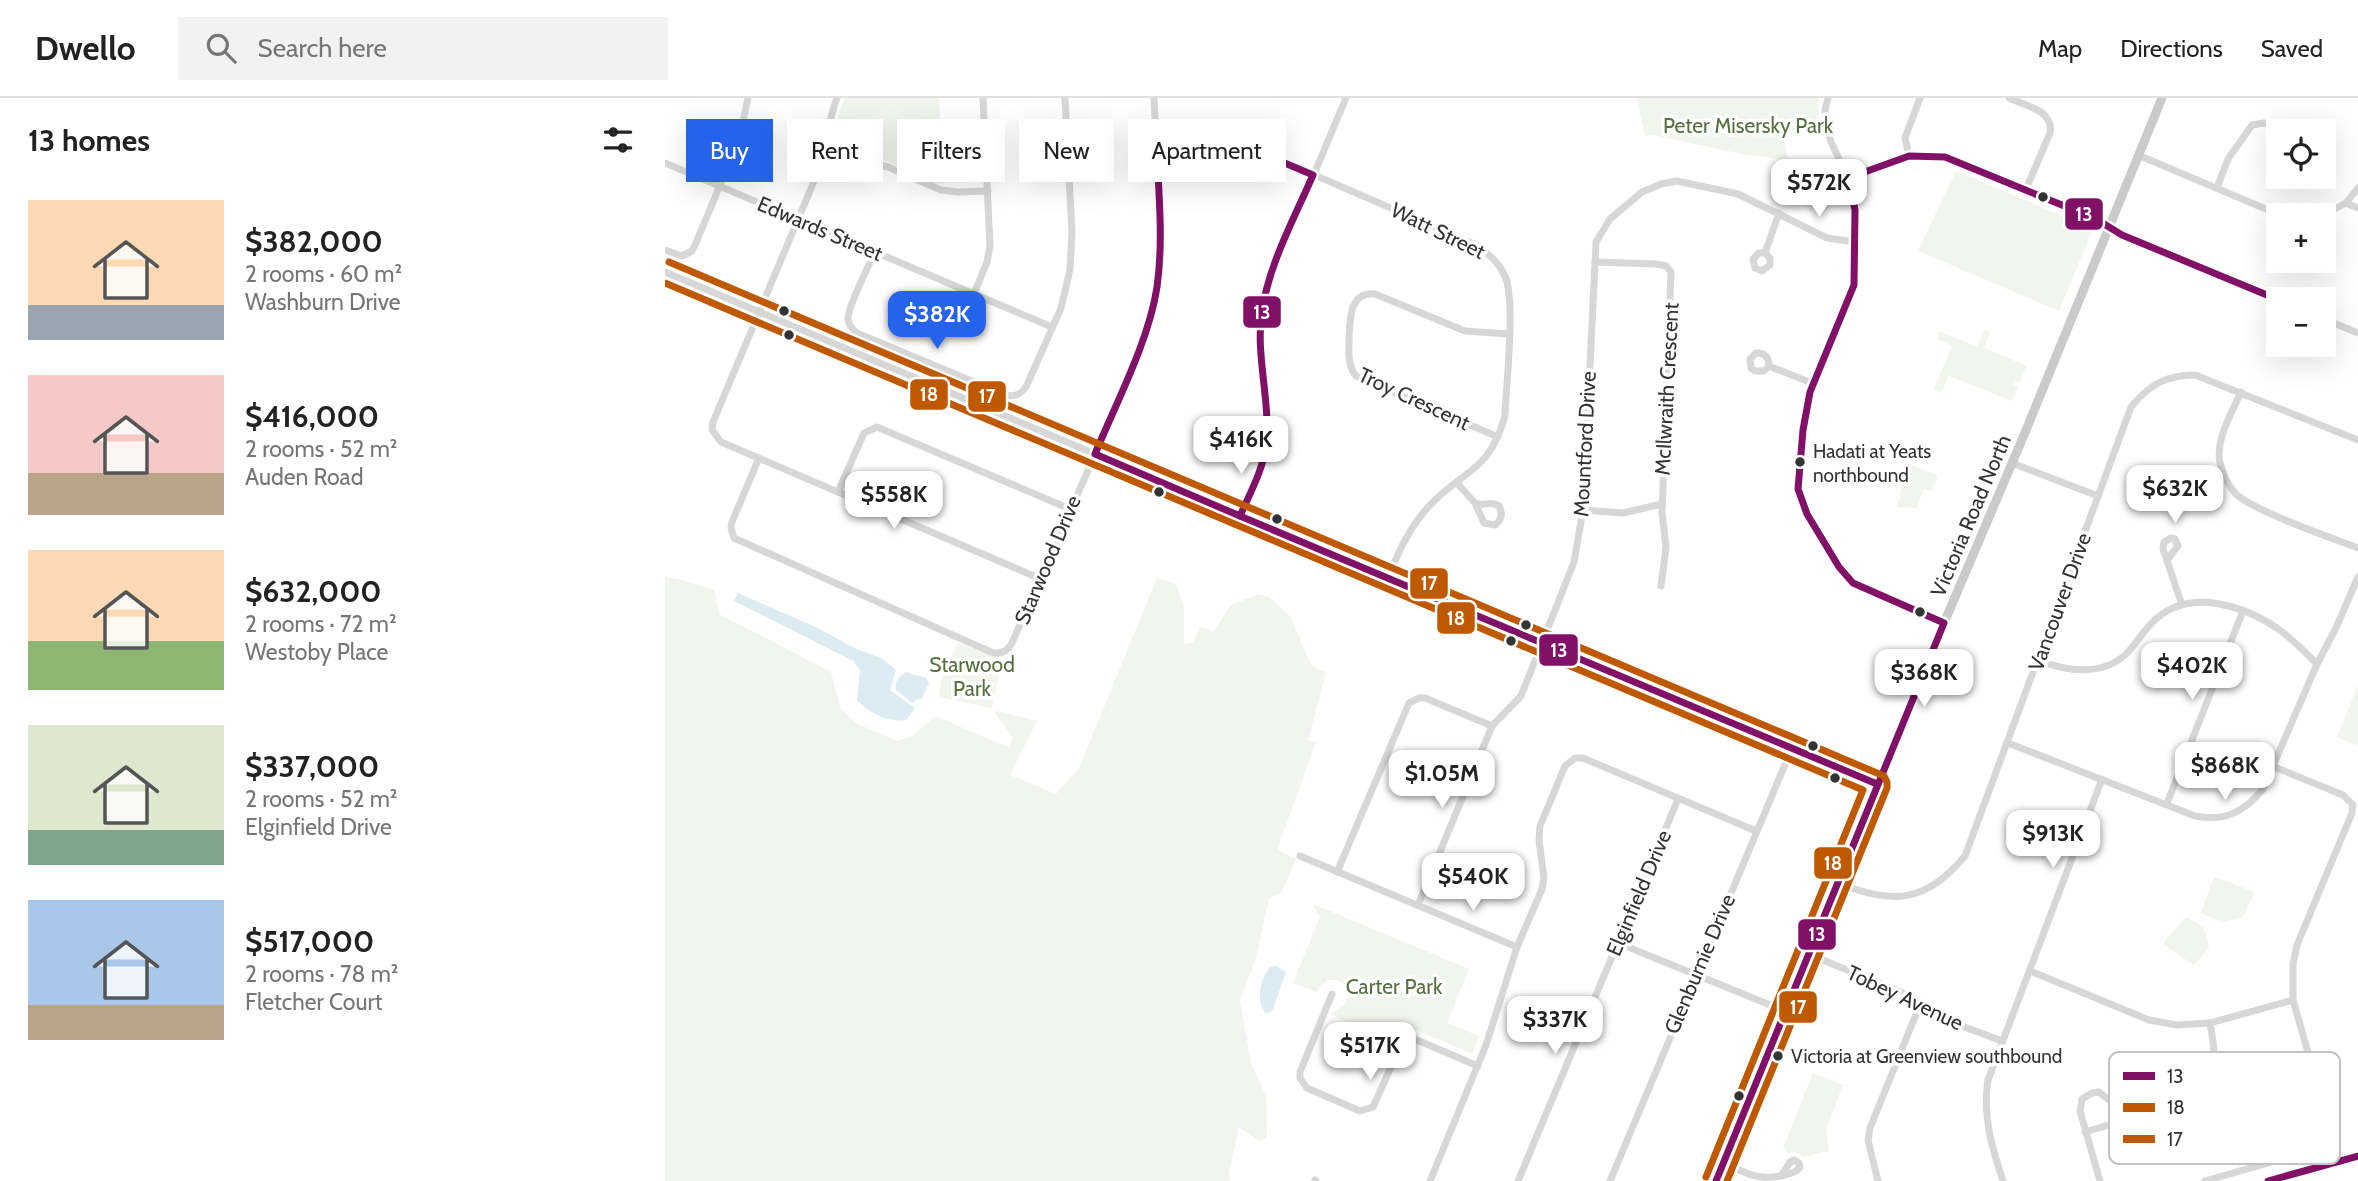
<!DOCTYPE html>
<html lang="en">
<head>
<meta charset="utf-8">
<style>
  body { margin:0; font-family:Cabin,sans-serif; background:#f2f2f2; color:#222; height:100vh; display:flex; flex-direction:column; font-size:26px; white-space:nowrap }
  * { box-sizing:border-box; margin:0 }
  p { font-size:23px; color:#767676 }
  .icon { flex:none; width:38px; height:38px; fill:none; stroke:currentColor; stroke-width:2; stroke-linecap:round; stroke-linejoin:round }
  .map { position:relative; flex:1; overflow:hidden }
  .sheet { display:flex; flex-direction:column; background:#fff; width:665px }
  .sheet>* { flex:none }
  .hud { position:absolute; left:21px; top:21px; width:665px; height:63px; display:flex; gap:14px }
  .tools { position:absolute; left:1601px; top:21px; display:grid; gap:14px }
  .tools a { display:grid; place-items:center; width:70px; height:70px; border-radius:0px; background:#fff; box-shadow:0 7px 28px #0002; font-size:35px }
  .price { position:absolute; translate:-50% -60px; padding:0 16px; border-radius:14px; background:#fff; color:#222; font-size:23px; line-height:46px; filter:drop-shadow(0 2px 4px #0008) }
  .price::after { content:''; position:absolute; left:50%; top:42px; width:21px; height:16px; margin-left:-10px; background:inherit; clip-path:polygon(0 0,100% 0,50% 100%) }
  .price.active { background:#2563eb; color:#fff }
  ul { padding:0; list-style:none }
  li { display:flex; align-items:center; gap:21px; height:175px; padding:0 28px }
  li span { display:grid; place-items:center; flex:none; width:196px; height:140px; border-radius:0px; color:#555 }
  li>.icon { margin-inline-start:auto }
  span .icon { width:84px; height:84px; fill:#fffc; stroke-width:1 }
  li b { font-size:30px }
  h2 { display:flex; justify-content:space-between; align-items:center; height:84px; padding:0 28px; font-size:30px }
  .pill { padding:0 24px; border-radius:0px; background:#fff; box-shadow:0 7px 28px #0002; font-size:24px; line-height:63px }
  .pill.active { background:#2563eb; color:#fff }
  header { display:flex; align-items:center; gap:42px; box-sizing:border-box; height:98px; padding:0 35px; background:#fff; border-bottom:2px solid #e0e0e0 }
  header strong { font-size:33px }
  nav { display:flex; gap:38px; margin-inline-start:auto; font-size:24px }
  .search { width:490px; height:63px; background:#f2f2f2; display:flex; align-items:center; gap:18px; box-sizing:border-box; padding:0 24px; border-radius:0px; color:#767676; font-size:26px }
  main { display:flex; flex:1; min-height:0 }
  .map>svg:first-child { display:block }
</style>
</head>
<body>
<header>
<strong>Dwello</strong>
<div class="search"><svg class="icon" aria-label="search" viewBox="0 0 24 24"><circle cx="10" cy="10" r="6"/><path d="M15 15l6 6"/></svg>Search here</div>
<nav><a>Map</a><a>Directions</a><a>Saved</a></nav>
</header>
<main>
<section class="sheet">
<h2>13 homes<svg class="icon" aria-label="filters" viewBox="0 0 24 24"><path d="M4 7h16M4 17h16"/><circle cx="9" cy="7" r="2"/><circle cx="15" cy="17" r="2"/></svg></h2>
<ul>
<li><span style="background:linear-gradient(#ffd9b3 75%,#9aa5b1 0)"><svg class="icon" aria-label="home" viewBox="0 0 24 24"><path d="M3 11l9-7 9 7M6 9v11h12V9"/></svg></span><div><b>$382,000</b><p>2 rooms · 60 m²</p><p>Washburn Drive</p></div></li>
<li><span style="background:linear-gradient(#f6c9c9 70%,#b9a48a 0)"><svg class="icon" aria-label="home" viewBox="0 0 24 24"><path d="M3 11l9-7 9 7M6 9v11h12V9"/></svg></span><div><b>$416,000</b><p>2 rooms · 52 m²</p><p>Auden Road</p></div></li>
<li><span style="background:linear-gradient(#ffd9b3 65%,#8fb573 0)"><svg class="icon" aria-label="home" viewBox="0 0 24 24"><path d="M3 11l9-7 9 7M6 9v11h12V9"/></svg></span><div><b>$632,000</b><p>2 rooms · 72 m²</p><p>Westoby Place</p></div></li>
<li><span style="background:linear-gradient(#dfe7d0 75%,#7fa58c 0)"><svg class="icon" aria-label="home" viewBox="0 0 24 24"><path d="M3 11l9-7 9 7M6 9v11h12V9"/></svg></span><div><b>$337,000</b><p>2 rooms · 52 m²</p><p>Elginfield Drive</p></div></li>
<li><span style="background:linear-gradient(#a9c7e8 75%,#b9a48a 0)"><svg class="icon" aria-label="home" viewBox="0 0 24 24"><path d="M3 11l9-7 9 7M6 9v11h12V9"/></svg></span><div><b>$517,000</b><p>2 rooms · 78 m²</p><p>Fletcher Court</p></div></li>
</ul>
</section>
<div class="map">
<svg width="1693" height="1083" viewBox="0 0 1693 1083">
  <rect width="100%" height="100%" fill="#fff"/>
  <g fill="#f1f5ed">
    <path d="M180,0H274L279,85L273,86L210,58L168,49L172,21Z"/>
    <path d="M972,0H1154L1153,27L1117,32L1123,62L1077,56L987,37L980,38Z"/>
    <path d="M1291,73L1428,131L1394,213L1253,153Z"/>
    <path d="M1320,232L1325,234L1319,250L1362,268L1354,284L1349,282L1347,286L1353,289L1347,303L1284,278L1276,295L1269,291L1287,248L1272,241L1274,233L1312,249Z"/>
    <path d="M1243,365L1273,378L1266,393L1259,391L1251,410L1232,409Z"/>
    <path d="M0,479L13,481L49,492L54,516L166,574L175,609L191,625L232,643L248,638L270,618L343,649L348,640L328,612L372,623L345,677L391,696L414,670L492,480L511,486L519,509V546L528,544L535,529L549,533L565,508L593,496L604,499L625,518L646,567L661,575L643,642L651,644L612,752L631,761L617,794L604,800L591,860L575,902L586,965L601,998L602,1039L594,1043L574,1029L564,1075L565,1083H0Z"/>
    <path d="M293,545L334,560L336,567L327,610L274,599L276,583Z"/>
    <path d="M1693,588V648L1672,639Z"/>
    <path d="M1551,779L1589,794L1578,819L1557,824L1536,815L1548,781Z"/>
    <path d="M648,806L804,871L782,925L814,938L807,956L752,932L733,936L727,944L665,916C675,908 686,907 682,890L673,882H662L654,889L652,894L628,885L655,819Z"/>
    <path d="M1521,819L1539,829L1544,850L1529,867L1499,847V844Z"/>
    <path d="M1148,975L1178,987L1161,1031L1164,1053L1138,1059L1131,1054L1123,1055L1119,1048Z"/>
  </g>
  <g fill="#ddebf3">
    <path d="M73,495L155,531L189,550L218,561L231,572L225,592L250,610L241,622C223,625 204,615 192,602L195,572L188,563L69,503Z"/>
    <path d="M241,574L261,580L264,585L256,602L252,601L247,605L231,592C229,583 234,578 241,574Z"/>
    <path d="M606,868H611L621,874L608,911L604,915L599,914C591,899 595,881 606,868Z"/>
  </g>
  <g fill="none" stroke-linecap="round" stroke-linejoin="round">
    <g stroke="#d7d7d7" stroke-width="7">
      <path d="M172,0C163,22 162,46 155,69L48,324L47,332L56,344L376,481"/>
      <path d="M1163,0L1160,12L1161,27L1166,44L1183,80L1190,112V174L1186,197L1143,304L1133,376V391L1142,416L1174,469L1188,485L1198,491L1279,525"/>
      <path d="M1344,0C1361,8 1389,12 1385,35L1361,91"/>
      <path d="M491,38L539,35L564,40L811,147C823,155 834,164 840,178C851,204 841,286 840,318C824,374 801,370 766,406C745,428 734,452 723,480"/>
      <path d="M160,53L223,69L276,92L293,94L323,93"/>
      <path d="M1473,57L1615,117"/>
      <path d="M1244,58L1240,40L1255,0"/>
      <path d="M0,65L387,229"/>
      <path d="M1183,80L1244,58L1280,59L1431,121L1457,137L1614,202"/>
      <path d="M1552,90L1563,61L1587,27L1599,25L1619,33"/>
      <path d="M1681,105L1693,110"/>
      <path d="M1658,117L1681,105L1693,90"/>
      <path d="M0,152L17,158L27,153L30,147L74,42L83,0"/>
      <path d="M210,154C203,169 184,206 183,220C183,227 187,231 192,235L340,297C350,299 355,297 361,289L396,210L405,172L407,134L400,0"/>
      <path d="M1100,155L1105,160V167L1097,173L1090,170L1088,161L1094,155H1100L1114,115"/>
      <path d="M930,164L991,166L1001,168L1006,174L997,415L1001,449L996,488"/>
      <path d="M0,174L430,356"/>
      <path d="M309,196L322,164L325,148L318,0"/>
      <path d="M1659,221L1693,235"/>
      <path d="M1104,268L1099,273H1090L1086,270L1085,261L1091,255C1100,254 1104,260 1104,268L1149,286"/>
      <path d="M1576,294C1568,312 1555,334 1554,355C1554,368 1561,385 1570,395C1586,412 1667,440 1693,450"/>
      <path d="M833,339L691,278C682,267 684,254 684,241C685,222 684,193 710,196L800,233L844,236"/>
      <path d="M94,360L67,424L66,430L69,440L326,554C335,557 342,554 347,545L436,343L479,239L487,212L494,180L496,144L489,0"/>
      <path d="M1347,365L1433,398"/>
      <path d="M792,385L810,405L819,425L830,427C837,421 838,416 834,408C825,402 819,409 810,405"/>
      <path d="M173,394L199,335L212,329L405,411"/>
      <path d="M918,412L958,415L997,406"/>
      <path d="M575,418L594,373L601,350V308L594,246L597,209L608,174L681,0"/>
      <path d="M1502,462L1513,448L1510,441L1506,440L1499,444L1498,451L1517,507"/>
      <path d="M1373,562C1403,574 1440,579 1464,553C1473,543 1481,529 1492,520C1527,491 1577,507 1612,530C1626,540 1639,553 1652,566"/>
      <path d="M1343,645L1530,718C1560,724 1579,714 1598,691L1652,566L1671,530L1693,479"/>
      <path d="M1607,668L1678,697L1688,707L1687,715L1632,847L1628,866V902L1674,1063"/>
      <path d="M1502,705L1578,513"/>
      <path d="M635,758L852,849"/>
      <path d="M672,774L744,605L754,600H760L827,628"/>
      <path d="M1172,785C1228,806 1260,806 1300,758L1466,309C1484,287 1501,277 1530,277L1693,342"/>
      <path d="M753,807L827,628L856,598L909,464L918,412L931,144L945,121L977,94L996,86L1012,83L1073,96L1162,140L1191,144"/>
      <path d="M953,845L1120,913"/>
      <path d="M1143,856L1236,894L1286,924L1337,943"/>
      <path d="M1365,873L1484,922L1512,927L1545,925L1628,902"/>
      <path d="M667,896L635,974V980L642,990L695,1013L708,1009L735,949L740,944L752,942L813,968"/>
      <path d="M1420,1034L1524,1003C1557,985 1550,955 1545,925"/>
      <path d="M1058,1065C1085,1076 1091,1083 1120,1077C1127,1075 1130,1075 1135,1069L1134,1065L1129,1062L1125,1064L1116,1078"/>
      <path d="M650,1082L651,1083"/>
      <path d="M765,1083L821,947L852,849L877,791L879,780L874,742L875,728L900,668L910,660H918L1091,733"/>
      <path d="M853,1083L1013,701"/>
      <path d="M945,1083L1127,650"/>
      <path d="M1213,1083L1203,1042L1205,1030L1256,904"/>
      <path d="M1338,1083C1327,1050 1317,1017 1323,982L1437,681"/>
      <path d="M1435,1083L1415,1013L1417,1001L1427,995L1434,994L1465,1019"/>
      <path d="M1540,1083L1669,1046"/>
    </g>
    <g stroke="#cacaca" stroke-width="9">
      <path d="M430,356L1212,686"/>
      <path d="M1051,1083L1265,558L1359,337L1497,0"/>
      <path d="M1603,1083L1693,1058"/>
    </g>
    <g stroke="#fff" stroke-width="12">
      <g id="bus-1">
        <path d="M551,36L648,77C629,121 604,166 597,213C590,258 606,302 601,347C598,372 585,395 575,418L430,356C451,305 484,243 492,189C499,139 493,88 491,38Z"/>
        <path d="M575,418L1212,686"/>
        <path d="M1051,1083L1279,525L1188,485L1174,469L1142,416L1133,391L1138,332L1145,294L1189,187L1190,112L1183,80L1244,58L1280,59L1431,121L1457,137L1614,202"/>
        <path d="M1603,1083L1693,1058"/>
      </g>
    </g>
    <g stroke="#fff" stroke-width="12">
      <path id="bus-2" d="M0,185L1198,692L1041,1079"/>
    </g>
    <g stroke="#fff" stroke-width="12">
      <path id="bus-3" d="M4,164L1219,678L1222,684V690L1062,1083"/>
    </g>
    <use href="#bus-1" stroke="#811167" stroke-width="7"/>
    <use href="#bus-2" stroke="#bf5900" stroke-width="7"/>
    <use href="#bus-3" stroke="#bf5900" stroke-width="7"/>
  </g>
  <g fill="#333" stroke="#fff" stroke-width="2.5">
    <circle cx="1378" cy="99" r="6"/>
    <circle cx="119" cy="213" r="6"/>
    <circle cx="124" cy="237" r="6"/>
    <circle cx="1135" cy="364" r="6"/>
    <circle cx="494" cy="394" r="6"/>
    <circle cx="612" cy="421" r="6"/>
    <circle cx="1255" cy="514" r="6"/>
    <circle cx="861" cy="527" r="6"/>
    <circle cx="846" cy="543" r="6"/>
    <circle cx="1148" cy="648" r="6"/>
    <circle cx="1170" cy="680" r="6"/>
    <circle cx="1113" cy="958" r="6"/>
    <circle cx="1074" cy="998" r="6"/>
  </g>
  <g text-anchor="middle" stroke-width="7" stroke-linejoin="round" paint-order="stroke">
    <g font-size="19" fill="#333" stroke="#fff" text-anchor="start">
      <text x="1148" y="360">Hadati at Yeats<tspan x="1148" dy="24">northbound</tspan></text>
      <text x="1126" y="965">Victoria at Greenview southbound</text>
    </g>
    <g font-size="21" fill="#56703f" stroke="#fff">
      <text x="1083" y="35">Peter Misersky Park</text>
      <text x="307" y="574">Starwood<tspan x="307" dy="24">Park</tspan></text>
      <text x="729" y="896">Carter Park</text>
    </g>
    <g font-size="21" fill="#333" stroke="#fff">
      <text transform="translate(155 131) rotate(23)" y="7">Edwards Street</text>
      <text transform="translate(773 133) rotate(26)" y="7">Watt Street</text>
      <text transform="translate(1002 291) rotate(-87)" y="7">McIlwraith Crescent</text>
      <text transform="translate(749 301) rotate(25)" y="7">Troy Crescent</text>
      <text transform="translate(920 346) rotate(-87)" y="7">Mountford Drive</text>
      <text transform="translate(1306 418) rotate(-67)" y="7">Victoria Road North</text>
      <text transform="translate(383 462) rotate(-67)" y="7">Starwood Drive</text>
      <text transform="translate(1395 504) rotate(-70)" y="7">Vancouver Drive</text>
      <text transform="translate(974 795) rotate(-67)" y="7">Elginfield Drive</text>
      <text transform="translate(1035 866) rotate(-67)" y="7">Glenburnie Drive</text>
      <text transform="translate(1240 900) rotate(25)" y="7">Tobey Avenue</text>
    </g>
  </g>
  <rect x="1444" y="954" width="231" height="112" rx="10" fill="#fff" stroke="#c2c2c2" stroke-width="2"/>
  <rect x="1458" y="974" width="32" height="8" fill="#811167"/>
  <rect x="1458" y="1005" width="32" height="9" fill="#bf5900"/>
  <rect x="1458" y="1037" width="32" height="8" fill="#bf5900"/>
  <g font-size="19" fill="#333">
    <text x="1502" y="985">13</text>
    <text x="1502" y="1016">18</text>
    <text x="1502" y="1048">17</text>
  </g>
  <g stroke="#fff" stroke-width="2.5">
    <rect x="1399" y="99" width="40" height="34" rx="7" fill="#811167"/>
    <rect x="577" y="197" width="40" height="34" rx="7" fill="#811167"/>
    <rect x="244" y="280" width="40" height="33" rx="7" fill="#bf5900"/>
    <rect x="302" y="282" width="40" height="33" rx="7" fill="#bf5900"/>
    <rect x="744" y="469" width="40" height="33" rx="7" fill="#bf5900"/>
    <rect x="771" y="503" width="40" height="34" rx="7" fill="#bf5900"/>
    <rect x="873" y="535" width="41" height="34" rx="7" fill="#811167"/>
    <rect x="1148" y="748" width="40" height="34" rx="7" fill="#bf5900"/>
    <rect x="1132" y="820" width="40" height="33" rx="7" fill="#811167"/>
    <rect x="1113" y="892" width="40" height="34" rx="7" fill="#bf5900"/>
  </g>
  <g font-size="19" text-anchor="middle" font-weight="bold" fill="#fff">
    <text x="1419" y="123">13</text>
    <text x="597" y="221">13</text>
    <text x="264" y="303">18</text>
    <text x="322" y="305">17</text>
    <text x="764" y="492">17</text>
    <text x="791" y="527">18</text>
    <text x="894" y="559">13</text>
    <text x="1168" y="772">18</text>
    <text x="1152" y="843">13</text>
    <text x="1133" y="916">17</text>
  </g>
</svg>
<div class="tools">
<a><svg class="icon" aria-label="locate" viewBox="0 0 24 24"><circle cx="12" cy="12" r="6"/><path d="M12 2v4M12 18v4M2 12h4M18 12h4"/></svg></a>
<a>+</a>
<a>−</a>
</div>
<b class="price" style="left:1154px;top:121px">$572K</b>
<b class="price active" style="left:272px;top:253px">$382K</b>
<b class="price" style="left:576px;top:378px">$416K</b>
<b class="price" style="left:1510px;top:427px">$632K</b>
<b class="price" style="left:229px;top:433px">$558K</b>
<b class="price" style="left:1527px;top:604px">$402K</b>
<b class="price" style="left:1259px;top:611px">$368K</b>
<b class="price" style="left:1560px;top:704px">$868K</b>
<b class="price" style="left:777px;top:712px">$1.05M</b>
<b class="price" style="left:1388px;top:772px">$913K</b>
<b class="price" style="left:808px;top:815px">$540K</b>
<b class="price" style="left:890px;top:958px">$337K</b>
<b class="price" style="left:705px;top:984px">$517K</b>
<div class="hud">
<a class="pill active">Buy</a>
<a class="pill">Rent</a>
<a class="pill">Filters</a>
<a class="pill">New</a>
<a class="pill">Apartment</a>
</div>
</div>
</main>
</body>
</html>
